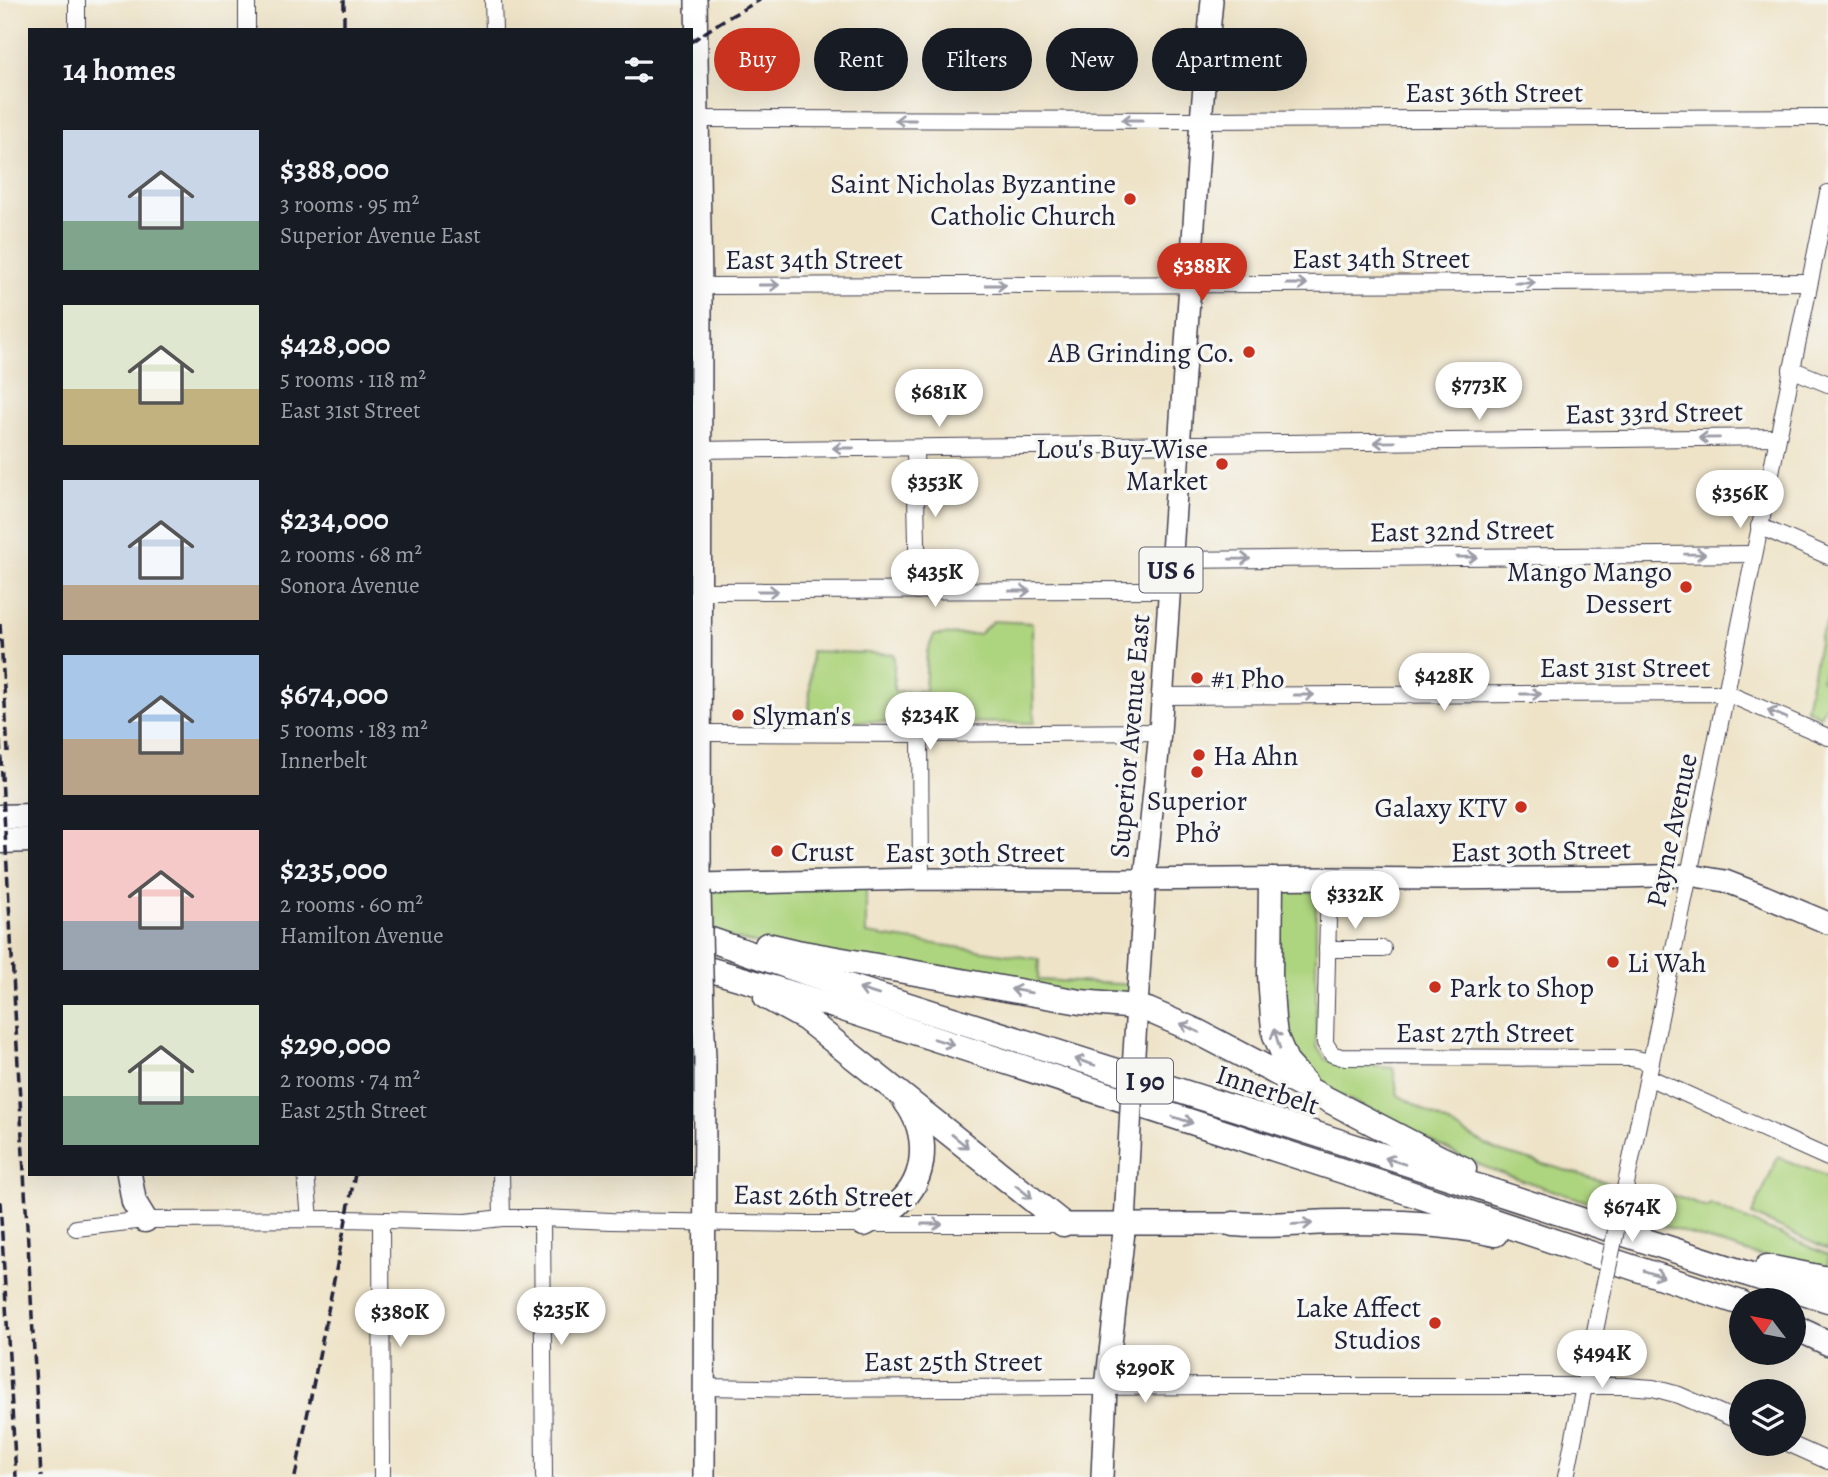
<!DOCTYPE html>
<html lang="en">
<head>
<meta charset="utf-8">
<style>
  body { margin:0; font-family:Alegreya,serif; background:#20242c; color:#f1f3f6; height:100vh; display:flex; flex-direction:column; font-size:26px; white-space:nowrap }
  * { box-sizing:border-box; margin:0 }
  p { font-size:23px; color:#9ea1a6 }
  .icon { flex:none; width:38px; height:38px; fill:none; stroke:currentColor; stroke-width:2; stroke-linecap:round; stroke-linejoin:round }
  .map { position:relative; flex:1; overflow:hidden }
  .sheet { position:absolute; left:28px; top:28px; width:665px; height:1148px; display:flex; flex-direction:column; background:#171b24; border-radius:0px; box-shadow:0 7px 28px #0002 }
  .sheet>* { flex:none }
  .top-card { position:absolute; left:714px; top:28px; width:665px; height:63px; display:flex; gap:14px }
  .needle { width:46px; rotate:302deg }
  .controls { position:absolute; left:1729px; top:1288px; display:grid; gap:14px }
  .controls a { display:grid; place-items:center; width:77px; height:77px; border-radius:50%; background:#171b24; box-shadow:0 7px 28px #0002; font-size:35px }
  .price { position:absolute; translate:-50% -60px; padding:0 16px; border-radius:24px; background:#fff; color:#222; font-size:23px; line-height:46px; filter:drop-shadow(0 2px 4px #0008) }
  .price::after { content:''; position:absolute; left:50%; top:42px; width:21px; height:16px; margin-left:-10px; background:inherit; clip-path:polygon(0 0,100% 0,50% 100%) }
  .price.selected { background:#c8321e; color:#fff }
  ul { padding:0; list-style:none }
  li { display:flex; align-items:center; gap:21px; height:175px; padding:0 35px }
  li span { display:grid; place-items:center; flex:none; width:196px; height:140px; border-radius:0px; color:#555 }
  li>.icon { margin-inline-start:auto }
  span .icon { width:84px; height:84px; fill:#fffc; stroke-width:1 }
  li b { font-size:30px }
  h2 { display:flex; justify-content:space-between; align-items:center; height:84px; padding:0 35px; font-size:30px }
  .pill { padding:0 24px; border-radius:32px; background:#171b24; box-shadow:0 7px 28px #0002; font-size:24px; line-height:63px }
  .pill.selected { background:#c8321e; color:#fff }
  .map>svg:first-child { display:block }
</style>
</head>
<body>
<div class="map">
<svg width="1828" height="1477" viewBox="0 0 1828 1477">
  <rect width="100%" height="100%" fill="#f6f6f2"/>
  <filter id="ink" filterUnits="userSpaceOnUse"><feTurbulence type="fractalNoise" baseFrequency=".0143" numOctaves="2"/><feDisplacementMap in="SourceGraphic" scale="14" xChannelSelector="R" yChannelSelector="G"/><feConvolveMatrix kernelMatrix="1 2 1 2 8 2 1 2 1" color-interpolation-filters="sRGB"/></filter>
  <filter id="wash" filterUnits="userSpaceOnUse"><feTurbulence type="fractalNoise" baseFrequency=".00686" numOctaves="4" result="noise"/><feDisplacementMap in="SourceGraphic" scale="28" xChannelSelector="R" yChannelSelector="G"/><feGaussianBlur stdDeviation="1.57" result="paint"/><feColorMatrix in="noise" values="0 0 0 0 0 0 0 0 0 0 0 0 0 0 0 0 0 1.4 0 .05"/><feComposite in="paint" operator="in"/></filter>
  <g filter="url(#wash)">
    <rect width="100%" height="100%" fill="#eee3c7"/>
    <g fill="#add47e" stroke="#687b5c" stroke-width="2">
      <path d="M993,621L1032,623L1034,723L809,721L811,651L894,654V691H925L927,652L934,635L979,634Z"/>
      <path d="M1828,621V662L1821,679L1828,682L1824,690L1828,692V700L1820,716L1806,709L1820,637Z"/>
      <path d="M866,880V934L1039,959L1038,980L1138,985L1137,1007L797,952L691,930L700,884Z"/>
      <path d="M1287,891L1312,892L1316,903V1046L1325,1059L1335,1063L1393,1068L1398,1095L1495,1150L1644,1193L1649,1187L1708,1208L1710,1204L1828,1255V1270L1753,1254L1600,1206L1495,1171L1468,1160L1320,1085L1304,1071L1285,1033L1277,902Z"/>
      <path d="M1778,1157L1828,1177V1250L1752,1215Z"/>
    </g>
  </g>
  <g filter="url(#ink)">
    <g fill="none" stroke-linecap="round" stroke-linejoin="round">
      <g stroke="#413f50" stroke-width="18">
        <g id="minor">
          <path d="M77,0V30"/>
          <path d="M493,0L494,30"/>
          <path d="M247,30V0"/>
          <path d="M698,119L1201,120L1828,117"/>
          <path d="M701,286L1809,282"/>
          <path d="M1791,369L1828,384"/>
          <path d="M915,448L918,591"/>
          <path d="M692,450L1778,437"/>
          <path d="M1759,526L1828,556"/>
          <path d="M1172,560L1754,554"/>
          <path d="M700,591L1170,590"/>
          <path d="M1162,696L1726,693L1828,737"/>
          <path d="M700,733L920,734L1160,732"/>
          <path d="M920,734L921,879"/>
          <path d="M1329,878L1325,1043L1332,1054L1341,1057L1631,1058L1651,1062"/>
          <path d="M1327,949H1383"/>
          <path d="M1648,1077L1828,1158"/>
          <path d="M306,1174L310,1219"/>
          <path d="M501,1174L502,1218"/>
          <path d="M1626,1184L1828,193"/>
          <path d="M542,1218L544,1477"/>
          <path d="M381,1220L382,1477"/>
          <path d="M76,1228L145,1220L346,1219L466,1222L502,1218H542L611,1221L805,1224H1063"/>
          <path d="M705,1387L803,1389L1222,1386H1625L1653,1388L1679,1395L1741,1422"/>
          <path d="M1790,1444L1828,1461"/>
          <path d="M1566,1477L1602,1296"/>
        </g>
      </g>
      <g stroke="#413f50" stroke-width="24">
        <g id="major">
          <path d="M696,0L701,286L700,891"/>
          <path d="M700,884L921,879L1122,880L1329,878L1437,879L1621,877L1689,875L1725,881L1764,896L1828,923"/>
          <path d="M703,1014L705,1058L704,1477"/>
          <path d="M1133,1069L1145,880L1160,732L1201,120L1212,0"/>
          <path d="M1063,1224H1233"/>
          <path d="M1102,1477L1106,1387L1125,1223L1129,1147"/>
        </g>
      </g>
      <g stroke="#413f50" stroke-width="27">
        <g id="highway">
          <path d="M0,817L30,816"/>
          <path d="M0,841L30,840"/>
          <path d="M1271,880L1270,975L1273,1019L1275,1035L1287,1063L1305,1083"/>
          <path d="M691,933L804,972L1319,1135L1828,1300"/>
          <path d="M767,945L797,952L1080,1002L1137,1007L1148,1010L1196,1031L1440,1158L1464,1169"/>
          <path d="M691,964L834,1006L1395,1188L1589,1253L1741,1303"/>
          <path d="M766,997L806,1019L1063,1224"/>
          <path d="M129,1174L134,1202L145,1220"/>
          <path d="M864,1224C876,1218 887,1213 898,1204C928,1178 929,1133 906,1102"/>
          <path d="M1233,1224C1270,1227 1306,1222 1342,1222C1392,1222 1446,1223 1495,1234"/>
          <path d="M1767,1267L1828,1279"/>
          <path d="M1794,1327L1828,1343"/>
        </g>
      </g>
      <use href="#minor" stroke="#fff" stroke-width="16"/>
      <use href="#major" stroke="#fff" stroke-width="21"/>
      <use href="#highway" stroke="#fff" stroke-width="24"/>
      <g stroke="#22223b" stroke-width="3.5" stroke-dasharray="10 5" stroke-linecap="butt">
        <path d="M344,0V30"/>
        <path d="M691,42L722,21L760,0"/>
        <path d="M0,624L8,752"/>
        <path d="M0,741L41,1477"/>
        <path d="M0,1201L16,1477"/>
        <path d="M295,1477L355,1174"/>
      </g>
      <g stroke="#413f50" stroke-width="18" stroke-linecap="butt">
        <path id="minor-bridge" d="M1602,1296L1626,1184"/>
      </g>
      <g stroke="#413f50" stroke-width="24" stroke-linecap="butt">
        <g id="major-bridge">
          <path d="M700,891L703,1014"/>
          <path d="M1129,1147L1133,1069"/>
        </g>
      </g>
      <use href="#minor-bridge" stroke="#fff" stroke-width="16"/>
      <use href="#major-bridge" stroke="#fff" stroke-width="21"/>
    </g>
    <defs><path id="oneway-shaft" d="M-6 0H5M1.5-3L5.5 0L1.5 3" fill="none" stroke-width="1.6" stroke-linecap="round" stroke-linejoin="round" transform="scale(1.75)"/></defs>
    <g stroke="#9c9ca7">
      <use href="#oneway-shaft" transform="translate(905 120) rotate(-180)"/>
      <use href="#oneway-shaft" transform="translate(1132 120) rotate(-180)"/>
      <use href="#oneway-shaft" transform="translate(1525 283)"/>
      <use href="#oneway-shaft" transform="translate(1297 284)"/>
      <use href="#oneway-shaft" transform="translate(769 285)"/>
      <use href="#oneway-shaft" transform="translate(996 285)"/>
      <use href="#oneway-shaft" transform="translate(1709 438) rotate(179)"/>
      <use href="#oneway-shaft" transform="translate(1384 442) rotate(179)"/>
      <use href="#oneway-shaft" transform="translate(843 448) rotate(180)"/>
      <use href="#oneway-shaft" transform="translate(1695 554) rotate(-1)"/>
      <use href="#oneway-shaft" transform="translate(1467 557) rotate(-1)"/>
      <use href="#oneway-shaft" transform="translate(1240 559) rotate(-1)"/>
      <use href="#oneway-shaft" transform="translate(768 591)"/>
      <use href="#oneway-shaft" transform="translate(1020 591)"/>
      <use href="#oneway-shaft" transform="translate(1531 694)"/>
      <use href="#oneway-shaft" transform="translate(1304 695)"/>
      <use href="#oneway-shaft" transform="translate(1777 714) rotate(-157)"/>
      <use href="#oneway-shaft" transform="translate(1021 991) rotate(-170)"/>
      <use href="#oneway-shaft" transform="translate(869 992) rotate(-163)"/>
      <use href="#oneway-shaft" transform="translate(1190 1028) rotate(-154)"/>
      <use href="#oneway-shaft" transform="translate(1277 1039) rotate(-106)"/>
      <use href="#oneway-shaft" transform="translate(944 1042) rotate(18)"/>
      <use href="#oneway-shaft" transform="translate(1085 1062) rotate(-162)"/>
      <use href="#oneway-shaft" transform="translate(1183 1120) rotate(18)"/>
      <use href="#oneway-shaft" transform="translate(960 1141) rotate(39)"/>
      <use href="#oneway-shaft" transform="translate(1395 1161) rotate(-162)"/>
      <use href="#oneway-shaft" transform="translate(1024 1192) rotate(39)"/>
      <use href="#oneway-shaft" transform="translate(932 1224)"/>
      <use href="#oneway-shaft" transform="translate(1302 1224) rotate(-2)"/>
      <use href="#oneway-shaft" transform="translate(1654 1274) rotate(18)"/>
    </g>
  </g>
  <g fill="#c8321e" stroke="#f6f6f2" stroke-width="2.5">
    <circle cx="1130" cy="199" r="7"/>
    <circle cx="1249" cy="352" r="7"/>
    <circle cx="1222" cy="464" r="7"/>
    <circle cx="1686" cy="587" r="7"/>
    <circle cx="1197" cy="678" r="7"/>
    <circle cx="738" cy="715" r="7"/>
    <circle cx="1199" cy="755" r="7"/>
    <circle cx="1197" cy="772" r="7"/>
    <circle cx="1521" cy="807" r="7"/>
    <circle cx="777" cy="851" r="7"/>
    <circle cx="1613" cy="962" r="7"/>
    <circle cx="1435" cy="987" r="7"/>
    <circle cx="1435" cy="1323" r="7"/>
  </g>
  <g text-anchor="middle" stroke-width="7" stroke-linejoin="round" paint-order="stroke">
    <g fill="#f6f6f2" stroke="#626272" stroke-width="2">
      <rect x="1139.5" y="547.5" width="63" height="45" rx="5"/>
      <rect x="1117" y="1058.5" width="56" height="45" rx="5"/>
    </g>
    <g font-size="26" font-weight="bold" fill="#22223b">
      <text x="1171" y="579">US 6</text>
      <text x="1145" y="1090">I 90</text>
    </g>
    <g font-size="28" fill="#22223b" stroke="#f6f6f2">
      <text x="1494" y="102">East 36th Street</text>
      <text x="1381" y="268">East 34th Street</text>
      <text x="814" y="269">East 34th Street</text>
      <text transform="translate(1654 412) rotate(-1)" y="10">East 33rd Street</text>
      <text transform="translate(1462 530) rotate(-1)" y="10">East 32nd Street</text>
      <text x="1625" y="677">East 31st Street</text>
      <text transform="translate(1129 736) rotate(-85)" y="10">Superior Avenue East</text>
      <text transform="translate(1671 830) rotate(-78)" y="10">Payne Avenue</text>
      <text transform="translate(1541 850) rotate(-1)" y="10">East 30th Street</text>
      <text x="975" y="862">East 30th Street</text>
      <text x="1485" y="1042">East 27th Street</text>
      <text transform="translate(1268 1089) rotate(18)" y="10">Innerbelt</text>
      <text transform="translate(823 1195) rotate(1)" y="10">East 26th Street</text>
      <text x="953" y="1371">East 25th Street</text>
    </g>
    <g font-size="28" fill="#22223b" stroke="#f6f6f2" text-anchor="end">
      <text x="1116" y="193">Saint Nicholas Byzantine<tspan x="1116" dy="32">Catholic Church</tspan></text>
      <text x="1235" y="362">AB Grinding Co.</text>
      <text x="1208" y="458">Lou's Buy-Wise<tspan x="1208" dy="32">Market</tspan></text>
      <text x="1672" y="581">Mango Mango<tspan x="1672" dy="32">Dessert</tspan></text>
      <text x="1211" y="688" text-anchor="start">#1 Pho</text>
      <text x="752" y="725" text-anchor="start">Slyman's</text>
      <text x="1213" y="765" text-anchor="start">Ha Ahn</text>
      <text x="1197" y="810" text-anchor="middle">Superior<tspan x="1197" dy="32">Phở</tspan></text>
      <text x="1507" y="817">Galaxy KTV</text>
      <text x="791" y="861" text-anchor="start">Crust</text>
      <text x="1627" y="972" text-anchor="start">Li Wah</text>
      <text x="1449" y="997" text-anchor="start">Park to Shop</text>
      <text x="1421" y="1317">Lake Affect<tspan x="1421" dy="32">Studios</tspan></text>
    </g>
  </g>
</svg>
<div class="controls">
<a><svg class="needle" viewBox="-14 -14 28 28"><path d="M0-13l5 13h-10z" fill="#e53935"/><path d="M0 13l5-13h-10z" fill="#9ea1a6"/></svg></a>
<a><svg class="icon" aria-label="layers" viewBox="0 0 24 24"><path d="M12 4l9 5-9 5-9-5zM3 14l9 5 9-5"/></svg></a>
</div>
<b class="price selected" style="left:1202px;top:303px">$388K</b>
<b class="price" style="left:1479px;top:422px">$773K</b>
<b class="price" style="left:939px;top:429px">$681K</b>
<b class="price" style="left:935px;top:519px">$353K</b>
<b class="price" style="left:1740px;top:530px">$356K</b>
<b class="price" style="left:935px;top:609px">$435K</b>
<b class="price" style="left:1444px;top:713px">$428K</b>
<b class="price" style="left:930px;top:752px">$234K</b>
<b class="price" style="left:1355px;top:931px">$332K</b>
<b class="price" style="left:1632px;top:1244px">$674K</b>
<b class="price" style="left:561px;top:1347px">$235K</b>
<b class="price" style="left:400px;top:1349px">$380K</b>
<b class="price" style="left:1602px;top:1390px">$494K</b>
<b class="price" style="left:1145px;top:1405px">$290K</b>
<div class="top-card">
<a class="pill selected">Buy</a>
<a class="pill">Rent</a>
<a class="pill">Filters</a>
<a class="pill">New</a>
<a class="pill">Apartment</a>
</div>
<section class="sheet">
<h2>14 homes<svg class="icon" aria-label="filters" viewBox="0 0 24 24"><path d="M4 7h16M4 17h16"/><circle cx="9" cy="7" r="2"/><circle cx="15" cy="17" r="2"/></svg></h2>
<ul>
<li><span style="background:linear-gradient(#c9d6e8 65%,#7fa58c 0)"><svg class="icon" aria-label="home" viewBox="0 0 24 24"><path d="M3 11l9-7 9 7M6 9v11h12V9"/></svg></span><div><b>$388,000</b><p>3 rooms · 95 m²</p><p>Superior Avenue East</p></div></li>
<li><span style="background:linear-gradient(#dfe7d0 60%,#c2b280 0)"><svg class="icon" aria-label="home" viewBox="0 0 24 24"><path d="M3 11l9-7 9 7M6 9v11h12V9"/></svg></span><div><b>$428,000</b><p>5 rooms · 118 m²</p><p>East 31st Street</p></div></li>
<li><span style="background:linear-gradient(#c9d6e8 75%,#b9a48a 0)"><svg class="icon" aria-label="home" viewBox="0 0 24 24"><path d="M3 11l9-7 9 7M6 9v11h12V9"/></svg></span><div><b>$234,000</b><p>2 rooms · 68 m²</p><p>Sonora Avenue</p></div></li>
<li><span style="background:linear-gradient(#a9c7e8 60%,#b9a48a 0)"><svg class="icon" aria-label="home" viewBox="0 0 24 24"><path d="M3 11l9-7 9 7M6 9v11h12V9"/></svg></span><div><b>$674,000</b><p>5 rooms · 183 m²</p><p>Innerbelt</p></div></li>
<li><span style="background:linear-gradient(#f6c9c9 65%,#9aa5b1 0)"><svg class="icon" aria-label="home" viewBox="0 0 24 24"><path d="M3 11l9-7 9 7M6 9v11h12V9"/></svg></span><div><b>$235,000</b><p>2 rooms · 60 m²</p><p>Hamilton Avenue</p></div></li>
<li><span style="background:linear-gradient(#dfe7d0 65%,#7fa58c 0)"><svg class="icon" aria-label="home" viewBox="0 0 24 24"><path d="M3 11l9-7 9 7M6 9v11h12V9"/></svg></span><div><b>$290,000</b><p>2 rooms · 74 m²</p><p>East 25th Street</p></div></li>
</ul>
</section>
</div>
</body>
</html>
